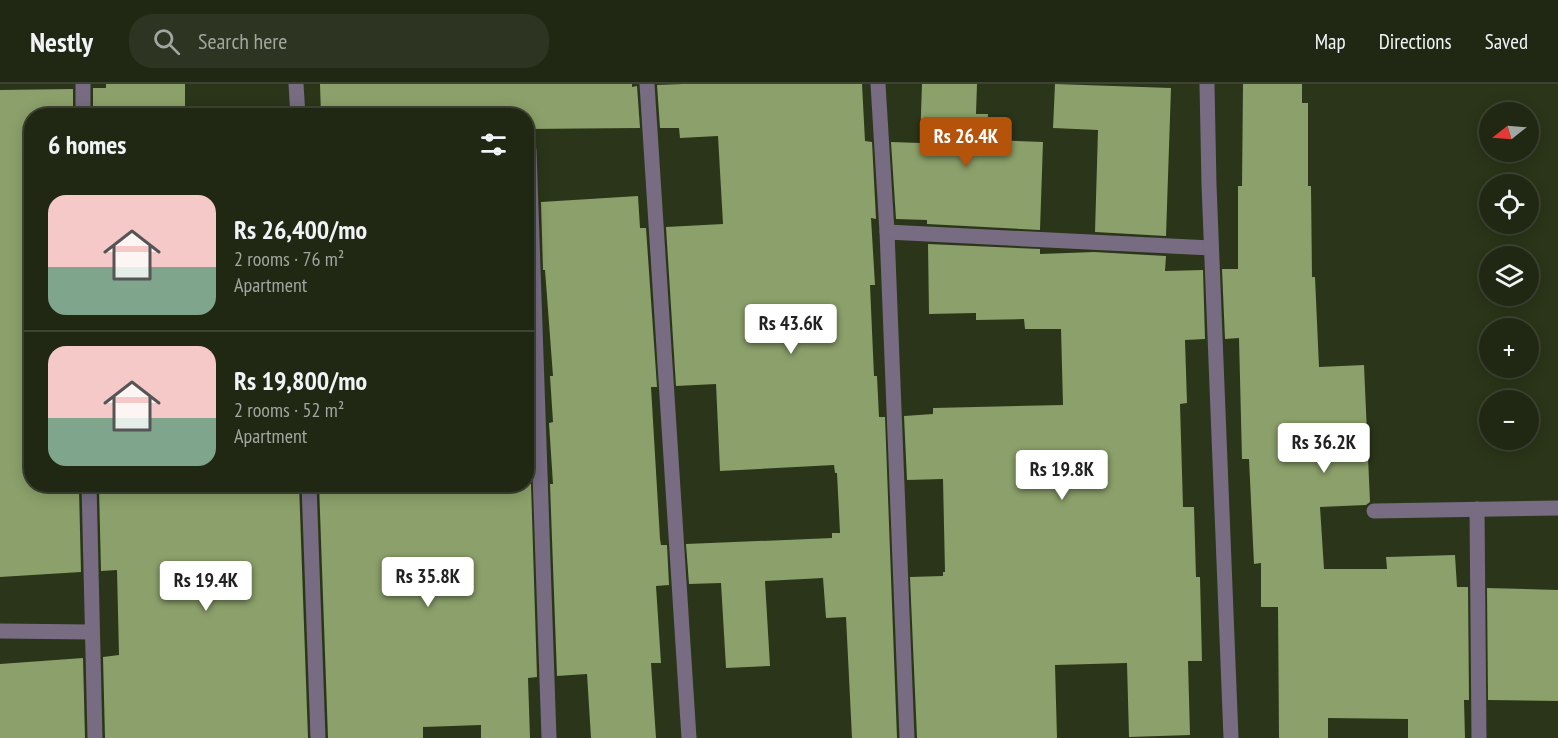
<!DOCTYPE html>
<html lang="en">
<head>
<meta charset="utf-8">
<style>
  body { margin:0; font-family:"PT Sans Narrow",sans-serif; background:#2d3421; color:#f1f3f6; height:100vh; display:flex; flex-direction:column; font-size:22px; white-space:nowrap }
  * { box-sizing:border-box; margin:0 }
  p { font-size:20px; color:#a2a6a0 }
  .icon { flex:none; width:33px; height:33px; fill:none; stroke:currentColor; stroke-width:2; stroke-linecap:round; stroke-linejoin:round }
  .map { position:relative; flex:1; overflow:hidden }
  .side { position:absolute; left:24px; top:24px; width:510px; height:384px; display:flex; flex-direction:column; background:#202813; border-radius:24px; box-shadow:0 3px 15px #0003,0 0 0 2px #3d4433 }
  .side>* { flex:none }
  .needle { width:39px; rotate:253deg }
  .fabs { position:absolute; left:1479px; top:18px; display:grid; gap:12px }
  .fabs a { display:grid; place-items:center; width:60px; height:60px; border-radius:50%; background:#202813; box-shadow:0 3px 15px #0003,0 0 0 2px #3d4433; font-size:30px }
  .price { position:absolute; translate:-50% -51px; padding:0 14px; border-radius:6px; background:#fff; color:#222; font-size:20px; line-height:39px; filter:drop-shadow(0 2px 3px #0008) }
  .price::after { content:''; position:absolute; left:50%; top:36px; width:18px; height:14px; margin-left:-9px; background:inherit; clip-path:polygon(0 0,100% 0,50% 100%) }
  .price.current { background:#b45309; color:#fff }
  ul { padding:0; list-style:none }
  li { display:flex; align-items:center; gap:18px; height:150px; padding:0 24px }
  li+li { border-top:2px solid #3d4433 }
  li span { display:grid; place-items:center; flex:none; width:168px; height:120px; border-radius:18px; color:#555 }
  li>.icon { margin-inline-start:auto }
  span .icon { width:72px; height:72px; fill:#fffc; stroke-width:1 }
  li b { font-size:26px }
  h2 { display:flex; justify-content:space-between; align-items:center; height:72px; padding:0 24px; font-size:26px }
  header { display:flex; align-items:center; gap:36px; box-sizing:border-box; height:84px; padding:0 30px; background:#202813; border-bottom:2px solid #3d4433 }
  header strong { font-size:28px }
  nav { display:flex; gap:33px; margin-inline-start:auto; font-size:21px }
  .search { width:420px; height:54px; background:#2d3421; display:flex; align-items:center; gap:15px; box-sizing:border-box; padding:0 21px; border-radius:24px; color:#a2a6a0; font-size:22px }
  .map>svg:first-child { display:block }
</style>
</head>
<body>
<header>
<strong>Nestly</strong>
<div class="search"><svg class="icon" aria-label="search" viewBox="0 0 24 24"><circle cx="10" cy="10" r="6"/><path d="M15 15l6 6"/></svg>Search here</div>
<nav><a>Map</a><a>Directions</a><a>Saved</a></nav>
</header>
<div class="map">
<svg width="1558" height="654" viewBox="0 0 1558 654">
  <rect width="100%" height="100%" fill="#2a3519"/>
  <g fill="#8ba06a">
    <path d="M106,0H185V32H93V4H106Z"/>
    <path d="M320,0H632V3L637,2L640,44L526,45V32H504V27L397,32H321Z"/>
    <path d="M683,0H862L865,57L872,58L876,135L871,134L875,201H870L874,292H877L879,333H885L897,654H852L846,533L826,534L823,494L765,497L770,582L726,584L721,499L689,500L686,460L832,454V449H840L837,389H835L834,381L720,387L716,300L676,302L666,143L723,140L718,52L680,54L679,44H660L657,1Z"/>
    <path d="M922,0H977L976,30H988L987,56L1043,58L1040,146L927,140V136L896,135L891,58L920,59Z"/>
    <path d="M1055,0L1171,4L1166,152L1095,148L1098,46L1053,44Z"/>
    <path d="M1243,0H1302V19H1308V102H1311L1312,193H1315L1319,283L1364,281L1370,418L1366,421L1320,423L1324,485H1387L1386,473L1455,471L1457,503H1468L1469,616H1464L1465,654H1408V635L1328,634V654H1279L1278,523H1261V479L1254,480L1249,375H1242L1239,254L1225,255L1222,185H1238V102H1242Z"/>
    <path d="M73,5V32H32V400H76L77,405H79L81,488L0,493V6Z"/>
    <path d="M638,112L640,144H646L657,303H651L660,455L661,461H667L669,501L656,502L661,579H651L656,654H591L587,590L557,592L550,400H553L549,339L553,338L550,292H553L545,186H543L541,118Z"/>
    <path d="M928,160L1040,165V170L1094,168L1166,172L1165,187L1203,186L1205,255L1185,256L1187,319L1180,320L1183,423H1194L1196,493H1200L1202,577H1188L1190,651L1129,653L1127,579L1055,581L1057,654H917L910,493L943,492V488H945L943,395L907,396L904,332L933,330V324L1063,321L1061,245H1025L1024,235L976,236V229L929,230Z"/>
    <path d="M242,400H299L308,654H105L103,573L119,571L117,486L101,487L99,404Z"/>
    <path d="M319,400H531L537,593L528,594L530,654H481V641L423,643V654H328Z"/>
    <path d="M1487,504L1558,506V617L1488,616Z"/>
    <path d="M83,574L85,654H0V580Z"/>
  </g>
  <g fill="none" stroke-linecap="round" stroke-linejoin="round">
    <g stroke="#776c82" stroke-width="15">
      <path d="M83,0V32"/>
      <path d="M296,0L298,32"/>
      <path d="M647,0L689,654"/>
      <path d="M878,0L887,148L907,654"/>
      <path d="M529,66L549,654"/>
      <path d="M887,148L1211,164"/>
      <path d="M89,400L95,654"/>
      <path d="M309,400L318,654"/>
      <path d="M1477,425L1479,654"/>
      <path d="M1374,427L1558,424"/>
      <path d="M0,547L92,548"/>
    </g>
    <path stroke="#776c82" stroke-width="15" d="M1207,0L1209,101L1231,654"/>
  </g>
</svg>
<div class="fabs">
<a><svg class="needle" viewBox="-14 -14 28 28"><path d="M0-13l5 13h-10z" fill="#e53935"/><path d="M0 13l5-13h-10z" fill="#a2a6a0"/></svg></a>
<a><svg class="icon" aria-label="locate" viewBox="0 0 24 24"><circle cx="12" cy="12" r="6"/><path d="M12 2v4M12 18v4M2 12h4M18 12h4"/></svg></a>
<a><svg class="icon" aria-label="layers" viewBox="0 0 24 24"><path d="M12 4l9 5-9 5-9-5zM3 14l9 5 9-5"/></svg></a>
<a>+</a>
<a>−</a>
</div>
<b class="price current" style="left:966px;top:84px">Rs 26.4K</b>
<b class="price" style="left:791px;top:271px">Rs 43.6K</b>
<b class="price" style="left:1324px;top:390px">Rs 36.2K</b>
<b class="price" style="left:1062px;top:417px">Rs 19.8K</b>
<b class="price" style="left:428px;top:524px">Rs 35.8K</b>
<b class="price" style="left:206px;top:528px">Rs 19.4K</b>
<section class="side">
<h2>6 homes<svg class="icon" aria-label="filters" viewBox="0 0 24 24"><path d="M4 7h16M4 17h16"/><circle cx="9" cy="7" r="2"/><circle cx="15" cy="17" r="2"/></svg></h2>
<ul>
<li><span style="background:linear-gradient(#f6c9c9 60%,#7fa58c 0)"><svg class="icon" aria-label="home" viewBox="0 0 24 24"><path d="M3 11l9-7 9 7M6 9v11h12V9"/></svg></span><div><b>Rs 26,400/mo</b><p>2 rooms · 76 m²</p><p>Apartment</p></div></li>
<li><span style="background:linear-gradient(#f6c9c9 60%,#7fa58c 0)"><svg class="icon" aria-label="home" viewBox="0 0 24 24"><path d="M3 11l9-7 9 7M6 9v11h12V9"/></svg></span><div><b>Rs 19,800/mo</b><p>2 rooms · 52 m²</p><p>Apartment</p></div></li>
</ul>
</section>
</div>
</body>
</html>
